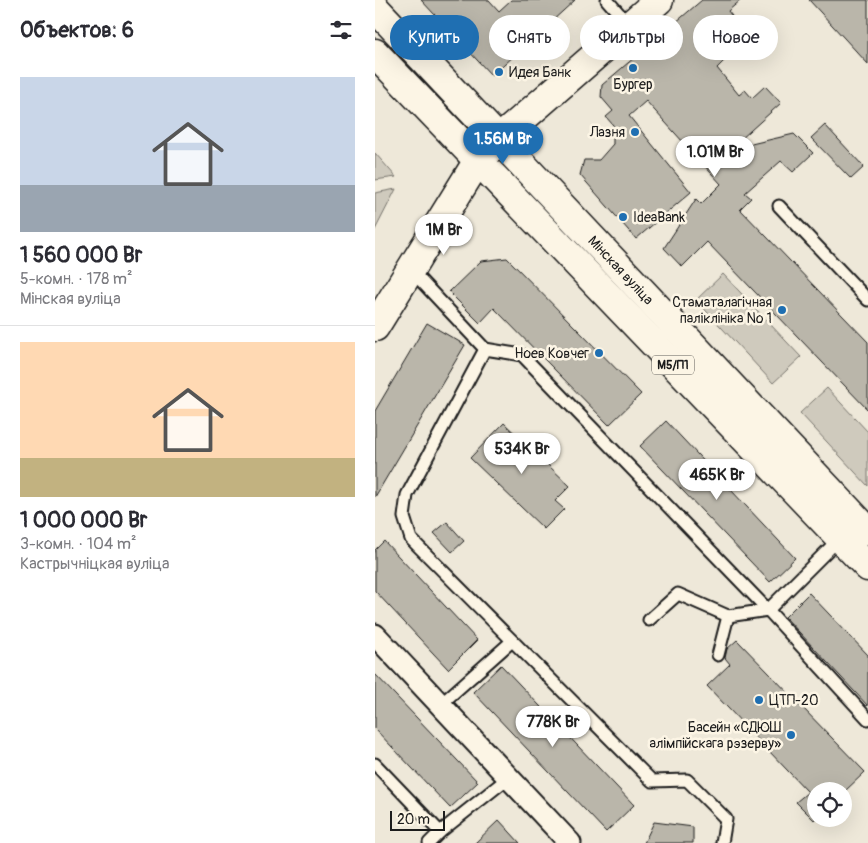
<!DOCTYPE html>
<html lang="ru">
<head>
<meta charset="utf-8">
<style>
  body { margin:0; font-family:Pangolin,sans-serif; background:#f2f2f3; color:#2b2b33; height:100vh; display:flex; flex-direction:column; font-size:19px; white-space:nowrap }
  * { box-sizing:border-box; margin:0 }
  p { font-size:16px; color:#7c7c81 }
  .icon { flex:none; width:28px; height:28px; fill:none; stroke:currentColor; stroke-width:2; stroke-linecap:round; stroke-linejoin:round }
  .map { position:relative; flex:1; overflow:hidden }
  .panel { display:flex; flex-direction:column; background:#fff; width:375px }
  .panel>* { flex:none }
  .hud { position:absolute; left:15px; top:15px; width:402px; height:45px; display:flex; gap:10px }
  .controls { position:absolute; left:432px; top:782px; display:grid; gap:10px }
  .controls a { display:grid; place-items:center; width:45px; height:45px; border-radius:50%; background:#fff; box-shadow:0 5px 20px #0002; font-size:25px }
  .scale { position:absolute; left:15px; bottom:12px; width:55px; box-sizing:border-box; padding-left:5px; border:2px solid #1c1c1c; border-top:0; font-size:14px; line-height:18px; white-space:nowrap; color:#1c1c1c; -webkit-text-stroke:4px #fcf5e5; paint-order:stroke }
  .price { position:absolute; translate:-50% -42px; padding:0 11px; border-radius:18px; background:#fff; color:#222; font-size:16px; line-height:32px; filter:drop-shadow(0 1px 2px #0008) }
  .price::after { content:''; position:absolute; left:50%; top:30px; width:15px; height:11px; margin-left:-8px; background:inherit; clip-path:polygon(0 0,100% 0,50% 100%) }
  .price.active { background:#1f6fb2; color:#fff }
  ul { padding:0; list-style:none }
  li { display:grid; align-content:center; gap:10px; height:265px; padding:0 20px }
  li+li { border-top:1px solid #e1e1e2 }
  li span { display:grid; place-items:center; height:155px; border-radius:0px; color:#555 }
  li>.icon { margin-inline-start:auto }
  span .icon { width:90px; height:90px; fill:#fffc; stroke-width:1 }
  li b { font-size:21px }
  h2 { display:flex; justify-content:space-between; align-items:center; height:60px; padding:0 20px; font-size:21px }
  .chip { padding:0 18px; border-radius:22px; background:#fff; box-shadow:0 5px 20px #0002; font-size:18px; line-height:45px }
  .chip.active { background:#1f6fb2; color:#fff }
  main { display:flex; flex:1; min-height:0 }
  .map>svg:first-child { display:block }
</style>
</head>
<body>
<main>
<section class="panel">
<h2>Объектов: 6<svg class="icon" aria-label="filters" viewBox="0 0 24 24"><path d="M4 7h16M4 17h16"/><circle cx="9" cy="7" r="2"/><circle cx="15" cy="17" r="2"/></svg></h2>
<ul>
<li><span style="background:linear-gradient(#c9d6e8 70%,#9aa5b1 0)"><svg class="icon" aria-label="home" viewBox="0 0 24 24"><path d="M3 11l9-7 9 7M6 9v11h12V9"/></svg></span><div><b>1 560 000 Br</b><p>5-комн. · 178 m²</p><p>Мінская вуліца</p></div></li>
<li><span style="background:linear-gradient(#ffd9b3 75%,#c2b280 0)"><svg class="icon" aria-label="home" viewBox="0 0 24 24"><path d="M3 11l9-7 9 7M6 9v11h12V9"/></svg></span><div><b>1 000 000 Br</b><p>3-комн. · 104 m²</p><p>Кастрычніцкая вуліца</p></div></li>
</ul>
</section>
<div class="map">
<svg width="493" height="843" viewBox="0 0 493 843">
  <rect width="100%" height="100%" fill="#eee8d9"/>
  <filter id="ink" filterUnits="userSpaceOnUse"><feTurbulence type="fractalNoise" baseFrequency=".02" numOctaves="2"/><feDisplacementMap in="SourceGraphic" scale="10" xChannelSelector="R" yChannelSelector="G"/><feConvolveMatrix kernelMatrix="1 2 1 2 8 2 1 2 1" color-interpolation-filters="sRGB"/></filter>
  <g filter="url(#ink)">
    <g fill="#cfcabd" stroke="#76736c">
      <path d="M0,153L21,177L0,180Z"/>
      <path d="M21,189L0,230V193Z"/>
      <path d="M348,274L426,357L398,383L321,300Z"/>
      <path d="M452,388L493,432V486L425,413Z"/>
    </g>
    <g fill="#bab6aa" stroke="#1c1c1c">
      <path d="M46,0H114L124,11L136,0H200L117,76Z"/>
      <path d="M327,0H366L353,11L360,20L338,39L353,57L342,68L364,95L370,90L377,98L390,86L406,103L355,149L419,134L438,153L418,172L406,161L370,193L376,198L365,209L493,342V410L332,242L307,267L289,248L321,199L326,204L346,184L271,101L254,116L316,192L261,239L205,175L209,160H224L238,144V125L231,117L238,111L226,97L227,85Z"/>
      <path d="M434,0H493V64Z"/>
      <path d="M450,125L489,167L476,179L436,138Z"/>
      <path d="M132,258L266,394L234,425L119,308L105,323L74,292L106,261Z"/>
      <path d="M52,323L90,345L0,497V411Z"/>
      <path d="M291,421L420,558L395,582L265,446Z"/>
      <path d="M129,423L195,486L180,501L189,509L169,529L95,458Z"/>
      <path d="M72,522L89,541L77,552L59,533Z"/>
      <path d="M9,541L102,640L73,669L0,591V550Z"/>
      <path d="M434,593L493,655V706L410,617Z"/>
      <path d="M362,640L490,772L469,792L441,791V818L439,820L421,802L433,792L332,686L355,664L350,658L352,649Z"/>
      <path d="M126,665L259,805L231,832L98,692Z"/>
      <path d="M0,674L103,782L75,808L0,729Z"/>
      <path d="M124,820L145,843H100Z"/>
      <path d="M279,822L318,827V843H269Z"/>
    </g>
    <g fill="none" stroke-linecap="round" stroke-linejoin="round">
      <g stroke="#1c1c1c" stroke-width="15">
        <g id="service">
          <path d="M232,0L254,25"/>
          <path d="M404,206L493,300"/>
          <path d="M35,269L110,349L32,495L29,517L36,539L277,781L312,780L351,819L347,843"/>
          <path d="M110,349L147,355L393,610L465,538"/>
          <path d="M274,620L303,594L353,616L393,610L493,719"/>
          <path d="M343,655L353,616"/>
          <path d="M65,705L137,641"/>
          <path d="M0,764L65,832L133,778"/>
          <path d="M54,843L65,832"/>
        </g>
      </g>
      <g stroke="#1c1c1c" stroke-width="25">
        <path id="minor" d="M0,635L195,843"/>
      </g>
      <g stroke="#1c1c1c" stroke-width="31">
        <path id="secondary" d="M0,327L102,162L123,140L284,0"/>
      </g>
      <g stroke="#1c1c1c" stroke-width="31">
        <g id="primary">
          <path d="M0,8L493,531"/>
          <path d="M0,53L493,567"/>
        </g>
      </g>
      <use href="#service" stroke="#fcf5e5" stroke-width="11"/>
      <use href="#minor" stroke="#fcf5e5" stroke-width="21"/>
      <use href="#secondary" stroke="#fcf5e5" stroke-width="28"/>
      <use href="#primary" stroke="#fcf5e5" stroke-width="28"/>
    </g>
  </g>
  <g fill="#1f6fb2" stroke="#fcf5e5" stroke-width="2">
    <circle cx="258" cy="68" r="5"/>
    <circle cx="124" cy="72" r="5"/>
    <circle cx="260" cy="132" r="5"/>
    <circle cx="248" cy="217" r="5"/>
    <circle cx="407" cy="310" r="5"/>
    <circle cx="224" cy="353" r="5"/>
    <circle cx="384" cy="700" r="5"/>
    <circle cx="416" cy="735" r="5"/>
  </g>
  <g text-anchor="middle" stroke-width="5" stroke-linejoin="round" paint-order="stroke">
    <rect fill="#fcf5e5" stroke="#5f5d58" stroke-width="1" x="277" y="355.5" width="42" height="19" rx="4"/>
    <g font-size="12" font-weight="bold" fill="#1c1c1c">
      <text x="298" y="369">М5/П1</text>
    </g>
    <g font-size="14" fill="#1c1c1c" stroke="#fcf5e5" text-anchor="end">
      <text x="134" y="77" text-anchor="start">Идея Банк</text>
      <text x="258" y="89" text-anchor="middle">Бургер</text>
      <text x="250" y="137">Лазня</text>
      <text x="258" y="222" text-anchor="start">IdeaBank</text>
      <text x="397" y="307">Стаматалагічная<tspan x="397" dy="16">паліклініка № 1</tspan></text>
      <text x="214" y="358">Ноев Ковчег</text>
      <text x="394" y="705" text-anchor="start">ЦТП-20</text>
      <text x="406" y="732">Басейн «СДЮШ<tspan x="406" dy="16">алімпійскага рэзерву»</tspan></text>
    </g>
    <g font-size="14" fill="#1c1c1c" stroke="#fcf5e5">
      <text transform="translate(246 270) rotate(47)" y="5">Мінская вуліца</text>
    </g>
  </g>
</svg>
<div class="controls">
<a><svg class="icon" aria-label="locate" viewBox="0 0 24 24"><circle cx="12" cy="12" r="6"/><path d="M12 2v4M12 18v4M2 12h4M18 12h4"/></svg></a>
</div>
<div class="scale">20 m</div>
<b class="price active" style="left:128px;top:165px">1.56M Br</b>
<b class="price" style="left:340px;top:178px">1.01M Br</b>
<b class="price" style="left:69px;top:256px">1M Br</b>
<b class="price" style="left:147px;top:475px">534K Br</b>
<b class="price" style="left:342px;top:501px">465K Br</b>
<b class="price" style="left:178px;top:748px">778K Br</b>
<div class="hud">
<a class="chip active">Купить</a>
<a class="chip">Снять</a>
<a class="chip">Фильтры</a>
<a class="chip">Новое</a>
</div>
</div>
</main>
</body>
</html>
